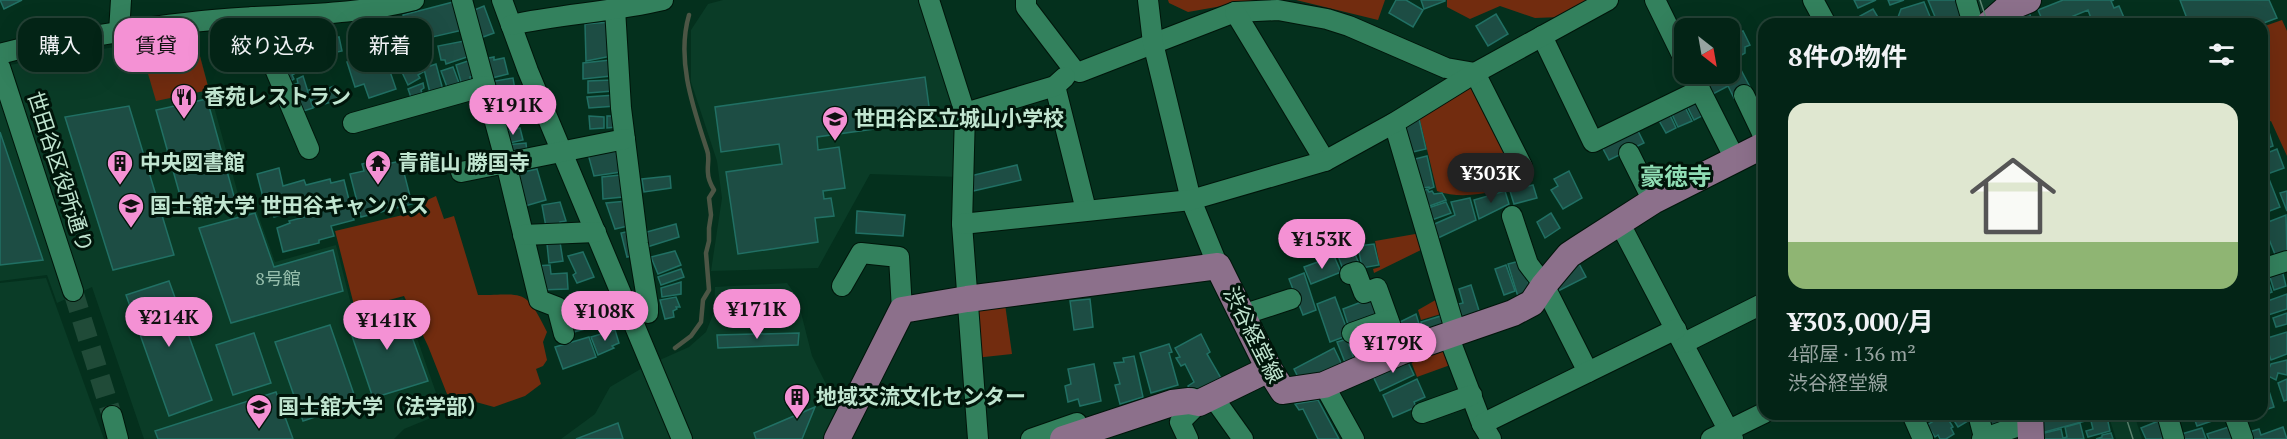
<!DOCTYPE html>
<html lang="ja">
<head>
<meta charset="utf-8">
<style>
  body { margin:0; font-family:"PT Serif","Noto Sans JP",serif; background:#0d2c1f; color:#f1f3f6; height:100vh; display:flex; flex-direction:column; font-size:22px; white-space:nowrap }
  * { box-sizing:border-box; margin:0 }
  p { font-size:20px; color:#97a4a1 }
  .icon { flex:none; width:33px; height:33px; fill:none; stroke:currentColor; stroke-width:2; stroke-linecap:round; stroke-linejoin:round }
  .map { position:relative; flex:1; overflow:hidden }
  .sheet { position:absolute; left:1758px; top:18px; width:510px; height:402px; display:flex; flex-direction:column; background:#032416; border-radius:18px; box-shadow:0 6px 24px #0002,0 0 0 2px #244135 }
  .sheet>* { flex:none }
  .guide { position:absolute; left:18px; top:18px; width:570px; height:54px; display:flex; gap:12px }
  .needle { width:39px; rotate:149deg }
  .buttons { position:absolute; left:1674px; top:18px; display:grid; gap:12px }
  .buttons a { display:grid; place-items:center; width:66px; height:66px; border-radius:12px; background:#032416; box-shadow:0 6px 24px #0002,0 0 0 2px #244135; font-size:30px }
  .price { position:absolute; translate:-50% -51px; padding:0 14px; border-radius:21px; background:#f491d4; color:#111; font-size:20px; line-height:39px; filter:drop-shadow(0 2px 3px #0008) }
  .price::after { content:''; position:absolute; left:50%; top:36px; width:18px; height:14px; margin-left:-9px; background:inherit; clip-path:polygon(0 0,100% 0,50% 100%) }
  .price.current { background:#222; color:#fff }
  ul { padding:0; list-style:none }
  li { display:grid; align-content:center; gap:12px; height:318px; padding:0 30px }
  li span { display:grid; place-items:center; height:186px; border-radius:18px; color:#555 }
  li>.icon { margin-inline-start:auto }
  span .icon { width:108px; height:108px; fill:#fffc; stroke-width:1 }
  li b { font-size:26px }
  h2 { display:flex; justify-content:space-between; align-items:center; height:72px; padding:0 30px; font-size:26px }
  .chip { padding:0 21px; border-radius:18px; background:#032416; box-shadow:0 6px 24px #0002,0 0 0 2px #244135; font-size:21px; line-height:54px }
  .chip.current { background:#f491d4; color:#111 }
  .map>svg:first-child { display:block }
</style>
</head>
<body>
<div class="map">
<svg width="2287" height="439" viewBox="0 0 2287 439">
  <rect width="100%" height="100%" fill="#04301d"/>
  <g fill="#0a3c27">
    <path d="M723,0H924L961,123L959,177L870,174L818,268L711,271L722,198L717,161L691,82V30L708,4Z"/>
    <path d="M1971,0H1995L1993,7L1978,22Z"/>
    <path d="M194,34L243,212L256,209L275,262L336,245L353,312L403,298L443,413L404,429L394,439H144L92,287L57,303L47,275L0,281V67L35,60Z"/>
    <path d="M46,278L104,439H0V283Z"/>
    <path d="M787,283L797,297L812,356L825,382L842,408L828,439H561L595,414L610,387L644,367L689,347L706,332L714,312L715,287Z"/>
    <path d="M2108,414H2134L2142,439H2116Z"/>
  </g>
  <g fill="#722c0f">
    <path d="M1168,0H1256L1188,12L1169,3Z"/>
    <path d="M1296,0H1385L1378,20Z"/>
    <path d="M1447,0H1589L1561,17L1535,18L1500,6L1470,19L1447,7Z"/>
    <path d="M2282,20L2287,31V156L2271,121L2262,124V27Z"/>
    <path d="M194,34L209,90L156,101L139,43Z"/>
    <path d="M1475,84L1517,168L1533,181C1502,189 1468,202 1437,191L1419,116Z"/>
    <path d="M436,196L444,219L454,216L478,295C524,295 525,287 547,332L543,342L547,360L543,366L536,369L541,384L525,396L494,407L447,394L428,346L404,296L355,309L335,231L424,210L423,202Z"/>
    <path d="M1421,233L1425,248L1374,273L1373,269L1380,267L1375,241Z"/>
    <path d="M1004,297L1012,354L975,358L971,301Z"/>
    <path d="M1439,298L1444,313L1421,320L1418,310Z"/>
    <path d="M1443,344L1453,364L1417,377L1409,356Z"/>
  </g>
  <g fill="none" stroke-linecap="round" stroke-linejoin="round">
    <path stroke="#4c5645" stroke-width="4.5" d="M675,348L691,336L701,322L703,300L709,290L706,253L709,241V228L711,215L709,198L714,190C711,185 708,178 708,173C707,165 710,157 707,150C693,107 676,60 689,15"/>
  </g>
  <g fill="#1d4d44" stroke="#217064" stroke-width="1.5">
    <path d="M0,0H22L4,9Z"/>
    <path d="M1396,0H1406L1423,10L1413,27L1389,13Z"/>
    <path d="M1421,0H1445V1L1424,9Z"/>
    <path d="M1854,0H1876L1858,8Z"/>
    <path d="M1888,0H1904L1890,5Z"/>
    <path d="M1928,0H1960L1969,24H1938Z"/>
    <path d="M2063,0H2114L2111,1L2114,8L2119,6L2125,20L2119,22L2120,24H2093L2088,10L2054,24H2044L2038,10Z"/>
    <path d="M2180,0H2269L2277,18L2261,24H2189Z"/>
    <path d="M457,1L463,30L415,41L411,31H408L403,15Z"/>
    <path d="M1924,2L1931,19L1918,24H1898L1897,20L1901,9Z"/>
    <path d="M484,6L494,33L483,37L472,11Z"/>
    <path d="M1873,9L1882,24H1865L1860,16Z"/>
    <path d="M2029,12L2033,24H2022L2019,18Z"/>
    <path d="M1496,14L1508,34L1488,46L1476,26Z"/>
    <path d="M389,18L401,42L356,56L348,33Z"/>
    <path d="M2087,18L2089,24H2073Z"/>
    <path d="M611,22L612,56L586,61L585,24Z"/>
    <path d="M287,29L291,38L273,45L267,33L274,30L276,34Z"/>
    <path d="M1735,31L1737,33L1743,31L1750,45L1745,47V53L1738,57L1730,40V33Z"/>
    <path d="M339,37L342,51L327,54L324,40Z"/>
    <path d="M291,40L297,53L283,59L278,48L283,46L282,44Z"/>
    <path d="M1730,40L1739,59L1730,64Z"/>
    <path d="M464,41L470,56L446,64L445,60H441L438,46Z"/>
    <path d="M406,46L411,62L393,66L389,52Z"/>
    <path d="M384,54L396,89L369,98L364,84L355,87L347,62L356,59L357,63Z"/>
    <path d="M494,57V60L504,58L508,74L488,79L483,59Z"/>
    <path d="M296,58L301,70L292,75L294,79L289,82L286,75L289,74L284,64Z"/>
    <path d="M471,60L476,75L470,77L471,82L462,85L456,65Z"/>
    <path d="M610,60L611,76L583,79V63Z"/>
    <path d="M429,63L430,66L436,64L443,90L430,93L423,65Z"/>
    <path d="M409,65L411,68L419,66L423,72L418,75L420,78L408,85L400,68Z"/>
    <path d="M453,67L459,83L447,87L441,71Z"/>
    <path d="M1740,68L1751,89L1734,98L1728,86L1711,95L1706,85Z"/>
    <path d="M303,76L313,108L300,112L289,87L298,83L297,79Z"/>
    <path d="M925,77L931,121L817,137L818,150L839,147L845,188L823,191L824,199L831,198L834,216L815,218L818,242L738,254L726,172L782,164L779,144L721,152L715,107Z"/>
    <path d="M513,78L516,96L493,102L489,82Z"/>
    <path d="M612,80L613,91L588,93V81Z"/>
    <path d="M423,83L424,88L421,90L424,99L413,103L408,89Z"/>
    <path d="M334,86L338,100L314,107L309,90L317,87L319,92Z"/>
    <path d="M615,95L616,106L589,108L587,97Z"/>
    <path d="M1699,95L1708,113L1694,120L1685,102Z"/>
    <path d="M207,99L235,200L185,213L156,110Z"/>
    <path d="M1683,103L1692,121L1678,127L1670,110Z"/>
    <path d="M518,104L523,123L502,128L497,108Z"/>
    <path d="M129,106L174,255L113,270L65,117Z"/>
    <path d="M1668,111L1676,128L1666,133L1657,117Z"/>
    <path d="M589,116L604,117V128L590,129Z"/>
    <path d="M607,116H618L617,127L607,128Z"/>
    <path d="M1419,119L1426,149L1408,153L1402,127Z"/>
    <path d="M1636,127L1644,143L1609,160L1601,145Z"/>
    <path d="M520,128L523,140L505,144L503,132Z"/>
    <path d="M0,132L43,260L0,265Z"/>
    <path d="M2269,132L2273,146L2262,150V135Z"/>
    <path d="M526,143L527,153L507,157L506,145Z"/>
    <path d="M2277,149L2284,168L2262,176V155Z"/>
    <path d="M619,150L621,172L594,176L588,154Z"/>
    <path d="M1427,156L1434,187L1429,189V187L1422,188L1411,160Z"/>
    <path d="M385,158L386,164L401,161L412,204L361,217L350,174L364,171L362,164Z"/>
    <path d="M1017,165L1021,180L973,191L970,176Z"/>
    <path d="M279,168L283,186L304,180L306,185L330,179L331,183L344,180L354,220L331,226L334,236L319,240V243L283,252L277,228L290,223L289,221L305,217L302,209L274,217L269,204L265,205L257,174Z"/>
    <path d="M537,169L546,200L525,206L515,174Z"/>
    <path d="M1569,171L1582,198L1563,209L1551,190L1558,186L1554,179Z"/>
    <path d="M620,175L623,197L603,199L602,177Z"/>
    <path d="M670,176L671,188L644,192L642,179Z"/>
    <path d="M2269,179L2280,207L2262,214V181Z"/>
    <path d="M1533,185L1537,198L1514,204L1510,191Z"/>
    <path d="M1427,189L1429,192L1432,191L1434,194L1442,193L1446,200L1424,208L1418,194Z"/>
    <path d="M1505,191L1509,204L1479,219L1474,200Z"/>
    <path d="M2287,191V211L2280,193Z"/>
    <path d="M1470,198L1476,220L1436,239L1430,226L1455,215L1451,202Z"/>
    <path d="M627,201L628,226L615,229L606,203Z"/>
    <path d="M560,202L566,221L560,222V226L546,227L542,205Z"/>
    <path d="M1446,202L1451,213L1429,221L1425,209Z"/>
    <path d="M857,211L905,215L903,236L856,233Z"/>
    <path d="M255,213L274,267L333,250L343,291L231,323L199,228Z"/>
    <path d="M1551,213L1560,228L1545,238L1537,222Z"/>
    <path d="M2286,215L2287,253L2276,257L2263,224Z"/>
    <path d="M676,224L679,237L647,247L643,233Z"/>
    <path d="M631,231L636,255L627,257L621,233Z"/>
    <path d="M560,242L563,261L549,263L547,244Z"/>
    <path d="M1374,244L1379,265L1362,268L1358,246Z"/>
    <path d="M1352,247L1360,266L1344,272L1337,253Z"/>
    <path d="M675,251L681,265L658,274L651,257Z"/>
    <path d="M583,252L594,277L577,283L573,275L576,273L568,256Z"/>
    <path d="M1334,256L1341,272L1311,284L1304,267Z"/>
    <path d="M1577,260L1586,277L1552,294Z"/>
    <path d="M1520,261L1530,287L1519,300L1508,264Z"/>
    <path d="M550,265L551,274L567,273L568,289L538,290L535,266Z"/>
    <path d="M1506,265L1515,291L1504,295L1495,269Z"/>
    <path d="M681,269L684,277L661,285L658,277Z"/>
    <path d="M2282,270L2286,286L2274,290L2269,274Z"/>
    <path d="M1304,273L1316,310L1303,315L1289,279Z"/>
    <path d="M2267,277L2272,292L2262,296V279Z"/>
    <path d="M169,281L212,400L169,416L126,295Z"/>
    <path d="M681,282V294L662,297L661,288Z"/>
    <path d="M1471,285L1481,317L1460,324L1454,305L1463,303L1459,289Z"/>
    <path d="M2287,294V309L2262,317V303Z"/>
    <path d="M676,297L680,307H676L677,309L673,311L674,317L665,319L660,300Z"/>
    <path d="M1335,297L1349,335L1330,342L1317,304Z"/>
    <path d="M1372,298L1382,319L1350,331L1343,309Z"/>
    <path d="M1090,299L1093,327L1074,330L1070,301Z"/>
    <path d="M400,304L428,381L373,398L346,318Z"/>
    <path d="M584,309L589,328L570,333L562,313Z"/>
    <path d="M2287,313V324L2276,327L2273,318Z"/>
    <path d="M1416,314L1423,337L1403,344L1396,324Z"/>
    <path d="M1444,315L1449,329L1425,337L1421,322Z"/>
    <path d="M330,325L357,403L303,421L275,342Z"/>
    <path d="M1382,325L1390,350L1376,354L1368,330Z"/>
    <path d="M615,330L619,343L612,346L614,348L598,355L591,337Z"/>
    <path d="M2287,332V354L2271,360L2264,339Z"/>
    <path d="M254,333L271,383L233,395L216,345Z"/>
    <path d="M799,333L798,345L718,348L717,335Z"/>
    <path d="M1366,333L1372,350L1366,352L1367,358L1358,360L1352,344L1356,343L1354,337Z"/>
    <path d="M1201,334L1210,352L1207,354L1225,385L1194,397L1188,386L1194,382L1185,364L1181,366L1176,358L1180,357L1175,348Z"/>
    <path d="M589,337L596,357L563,369L555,347Z"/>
    <path d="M1347,339L1355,362L1346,365L1337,342Z"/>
    <path d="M1169,344L1172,352L1169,353L1178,385L1151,393L1140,353Z"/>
    <path d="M1334,348L1344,369L1301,383L1294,369Z"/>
    <path d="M1134,356L1143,397L1120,404L1115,385L1120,384L1114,363L1124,362L1123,358Z"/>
    <path d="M1406,358L1414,375L1380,391L1372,374Z"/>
    <path d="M2287,360V375L2278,373L2276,380L2266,375L2271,364Z"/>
    <path d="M1094,364L1101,401L1080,406L1078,399L1068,402L1065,386L1071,384L1068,369Z"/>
    <path d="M2264,375L2274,407L2262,411V376Z"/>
    <path d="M1417,379L1425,397L1414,402L1416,407L1393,417L1383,395Z"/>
    <path d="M2287,379V400L2284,401L2278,383Z"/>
    <path d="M276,392L293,439H158L155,431Z"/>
    <path d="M1318,400L1339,439H1318L1303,409L1299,410L1295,404Z"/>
    <path d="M815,407L802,439H756L754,433Z"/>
    <path d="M1945,414L1953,427L1951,428L1954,434L1946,439H1940L1938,435L1935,437L1927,425Z"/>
    <path d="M1962,414H1971L1973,418L1958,427L1953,419Z"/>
    <path d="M1986,414H2023L1991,427Z"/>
    <path d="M2051,414H2099L2100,417L2041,433L2039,419Z"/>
    <path d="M2137,414H2155L2156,417L2139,421Z"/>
    <path d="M2196,414H2226L2227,416L2197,426L2193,415Z"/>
    <path d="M2107,417L2110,431L2088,437L2086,431L2093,429L2091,421Z"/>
    <path d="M2161,420L2167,436L2160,439H2146L2141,428Z"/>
    <path d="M618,423L623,439H576Z"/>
    <path d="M2080,423L2084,439H2037L2036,435L2061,429L2063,438L2067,437L2065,427Z"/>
    <path d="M2232,426L2236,439H2209L2207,434Z"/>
    <path d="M2283,427L2287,439H2251L2249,432L2259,429L2261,435Z"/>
    <path d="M2202,428L2206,439H2179L2178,435Z"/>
    <path d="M2111,433L2113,439H2096L2102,437V435Z"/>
  </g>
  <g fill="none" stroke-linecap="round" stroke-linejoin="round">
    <path stroke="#204b38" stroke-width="20" stroke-dasharray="20 10" stroke-linecap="butt" d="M73,291L112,416"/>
    <g stroke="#00150a" stroke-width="22">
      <g id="minor">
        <path d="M462,0L506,163L539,300L557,307L564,334"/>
        <path d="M502,0L528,71L682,439"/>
        <path d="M929,0L965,113L962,224L978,439"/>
        <path d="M1026,0V7L1074,70L1080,72L1235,12L1278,10L1327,19L1349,26L1446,68L1475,73"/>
        <path d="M1148,0L1153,43L1191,200L1218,266"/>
        <path d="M1655,0L1684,59"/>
        <path d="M1813,0L1826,24"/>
        <path d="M1966,0L1973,24"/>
        <path d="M615,9L621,108L638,244L648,305V313"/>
        <path d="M1235,12L1325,161"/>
        <path d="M253,17L309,149"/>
        <path d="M511,25C561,14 613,12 663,0"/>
        <path d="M119,32L121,0"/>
        <path d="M1542,36L1593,142L1700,90"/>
        <path d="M0,54C31,45 62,41 94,36C137,29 181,22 225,19C288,14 353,16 414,0"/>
        <path d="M0,67L73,291"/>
        <path d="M1475,73L1522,166"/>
        <path d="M1692,74L1735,159"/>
        <path d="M1055,86L1086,210"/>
        <path d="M1744,95L1764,137"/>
        <path d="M965,113L1055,86L1065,77"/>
        <path d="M353,123L485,86"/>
        <path d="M1394,123L1456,333"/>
        <path d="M1629,153L1653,201"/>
        <path d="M461,172L625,139"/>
        <path d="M1512,216L1528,264L1544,285L1588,372"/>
        <path d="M1619,222L1733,439"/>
        <path d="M962,224L1191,200L1325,161L1394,123L1475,73L1608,0"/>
        <path d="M523,235L596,232"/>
        <path d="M2262,269L2287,261"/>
        <path d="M1350,274L1356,272L1364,293L1377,288L1400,352"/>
        <path d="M842,286L861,253L899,257L902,310"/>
        <path d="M1242,315L1291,299"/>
        <path d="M1352,333L1388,320"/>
        <path d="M1448,335L1482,424L1491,439"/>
        <path d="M1684,343L1764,303"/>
        <path d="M1324,385L1354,439"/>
        <path d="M1213,397L1243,439"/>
        <path d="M1422,413L1472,395"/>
        <path d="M1912,414L1923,439"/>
        <path d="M1978,414L1984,437"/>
        <path d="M2167,414L2174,439"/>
        <path d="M2234,414L2243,439"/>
        <path d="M112,416L118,439"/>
        <path d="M1482,424L1676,329"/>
        <path d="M1031,439L1077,423"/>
        <path d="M1188,439L1180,422L1199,403L1192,398"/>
        <path d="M1711,439L1764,413"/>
        <path d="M1982,439L2030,422"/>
      </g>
    </g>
    <g stroke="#00150a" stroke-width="28">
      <g id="major">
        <path d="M1989,24L2006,9L2028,0"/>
        <path d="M2030,414L2031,439"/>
        <path d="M837,439L902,310L967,299L1218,266L1269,369L1283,391L1324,385L1400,352L1513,313L1532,303L1544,285L1569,255L1578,249L1653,201L1764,145"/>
        <path d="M1063,439L1172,403L1189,401L1199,403L1269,369"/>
      </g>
    </g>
    <use href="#minor" stroke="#33815d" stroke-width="20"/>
    <use href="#major" stroke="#8c708b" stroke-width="26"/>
    <g stroke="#5d8672" stroke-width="1.5">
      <path d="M1980,0L1988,24"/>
      <path d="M2125,414L2133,439"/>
    </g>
  </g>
  <defs>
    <g id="restaurant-pin" transform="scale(1.35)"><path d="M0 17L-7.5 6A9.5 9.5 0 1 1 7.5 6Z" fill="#f491d4" stroke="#00150a"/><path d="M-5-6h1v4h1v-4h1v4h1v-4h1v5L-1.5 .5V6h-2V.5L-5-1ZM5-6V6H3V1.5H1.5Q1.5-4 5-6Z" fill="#111"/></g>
    <g id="school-pin" transform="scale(1.35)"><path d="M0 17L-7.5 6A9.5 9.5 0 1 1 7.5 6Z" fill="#f491d4" stroke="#00150a"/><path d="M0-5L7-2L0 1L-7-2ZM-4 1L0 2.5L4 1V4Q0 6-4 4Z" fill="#111"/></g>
    <g id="building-pin" transform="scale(1.35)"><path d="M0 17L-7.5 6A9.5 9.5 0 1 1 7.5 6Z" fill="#f491d4" stroke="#00150a"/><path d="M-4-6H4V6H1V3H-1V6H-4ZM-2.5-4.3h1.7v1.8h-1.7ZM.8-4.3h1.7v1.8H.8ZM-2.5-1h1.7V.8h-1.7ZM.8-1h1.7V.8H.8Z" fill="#111"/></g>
    <g id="temple-pin" transform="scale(1.35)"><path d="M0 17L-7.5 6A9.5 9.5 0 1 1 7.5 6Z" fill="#f491d4" stroke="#00150a"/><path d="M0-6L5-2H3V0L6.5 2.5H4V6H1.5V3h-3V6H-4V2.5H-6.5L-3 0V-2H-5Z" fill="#111"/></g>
    <g id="university-pin" transform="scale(1.35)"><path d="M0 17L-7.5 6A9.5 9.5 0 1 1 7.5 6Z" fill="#f491d4" stroke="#00150a"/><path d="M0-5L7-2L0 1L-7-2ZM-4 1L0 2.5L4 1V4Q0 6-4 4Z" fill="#111"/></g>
  </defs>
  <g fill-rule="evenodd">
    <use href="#restaurant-pin" x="184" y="97"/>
    <use href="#school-pin" x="835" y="119"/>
    <use href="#building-pin" x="120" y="163"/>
    <use href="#temple-pin" x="378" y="163"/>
    <use href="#university-pin" x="131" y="206"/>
    <use href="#building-pin" x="797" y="397"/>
    <use href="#university-pin" x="259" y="407"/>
  </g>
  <g text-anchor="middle" stroke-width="6" stroke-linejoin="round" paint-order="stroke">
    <g font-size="18" fill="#97bfad">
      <text x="278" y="285">8号館</text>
    </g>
    <g font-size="21" font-weight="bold" fill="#c0e5d0" stroke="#00150a" text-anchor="start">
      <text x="204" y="104">香苑レストラン</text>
      <text x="854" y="126">世田谷区立城山小学校</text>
      <text x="140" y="170">中央図書館</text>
      <text x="398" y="170">青龍山 勝国寺</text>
      <text x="150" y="213">国士舘大学 世田谷キャンパス</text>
      <text x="816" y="404">地域交流文化センター</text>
      <text x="278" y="414">国士舘大学（法学部）</text>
    </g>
    <g font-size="21" fill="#c0e5d0" stroke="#00150a">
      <text transform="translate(60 172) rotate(72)" y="7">世田谷区役所通り</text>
      <text transform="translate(1253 335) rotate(63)" y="7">渋谷経堂線</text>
    </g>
    <g font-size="24" font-weight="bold" fill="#8fddb4" stroke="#00150a">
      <text x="1676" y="185">豪徳寺</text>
    </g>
  </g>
</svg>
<div class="buttons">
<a><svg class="needle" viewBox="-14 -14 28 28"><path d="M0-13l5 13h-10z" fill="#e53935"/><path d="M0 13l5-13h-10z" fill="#97a4a1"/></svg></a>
</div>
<b class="price" style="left:513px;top:136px">¥191K</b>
<b class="price current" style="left:1491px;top:204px">¥303K</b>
<b class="price" style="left:1322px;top:270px">¥153K</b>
<b class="price" style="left:757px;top:340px">¥171K</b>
<b class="price" style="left:605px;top:342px">¥108K</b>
<b class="price" style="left:169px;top:348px">¥214K</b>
<b class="price" style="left:387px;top:351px">¥141K</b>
<b class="price" style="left:1393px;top:374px">¥179K</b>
<div class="guide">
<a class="chip">購入</a>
<a class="chip current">賃貸</a>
<a class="chip">絞り込み</a>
<a class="chip">新着</a>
</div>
<section class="sheet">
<h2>8件の物件<svg class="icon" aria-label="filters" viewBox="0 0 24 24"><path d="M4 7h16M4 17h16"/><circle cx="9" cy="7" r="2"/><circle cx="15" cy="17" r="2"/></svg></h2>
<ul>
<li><span style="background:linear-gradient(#dfe7d0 75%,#8fb573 0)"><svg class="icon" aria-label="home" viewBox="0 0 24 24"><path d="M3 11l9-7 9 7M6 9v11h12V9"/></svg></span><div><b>¥303,000/月</b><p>4部屋 · 136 m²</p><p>渋谷経堂線</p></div></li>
</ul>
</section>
</div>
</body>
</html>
